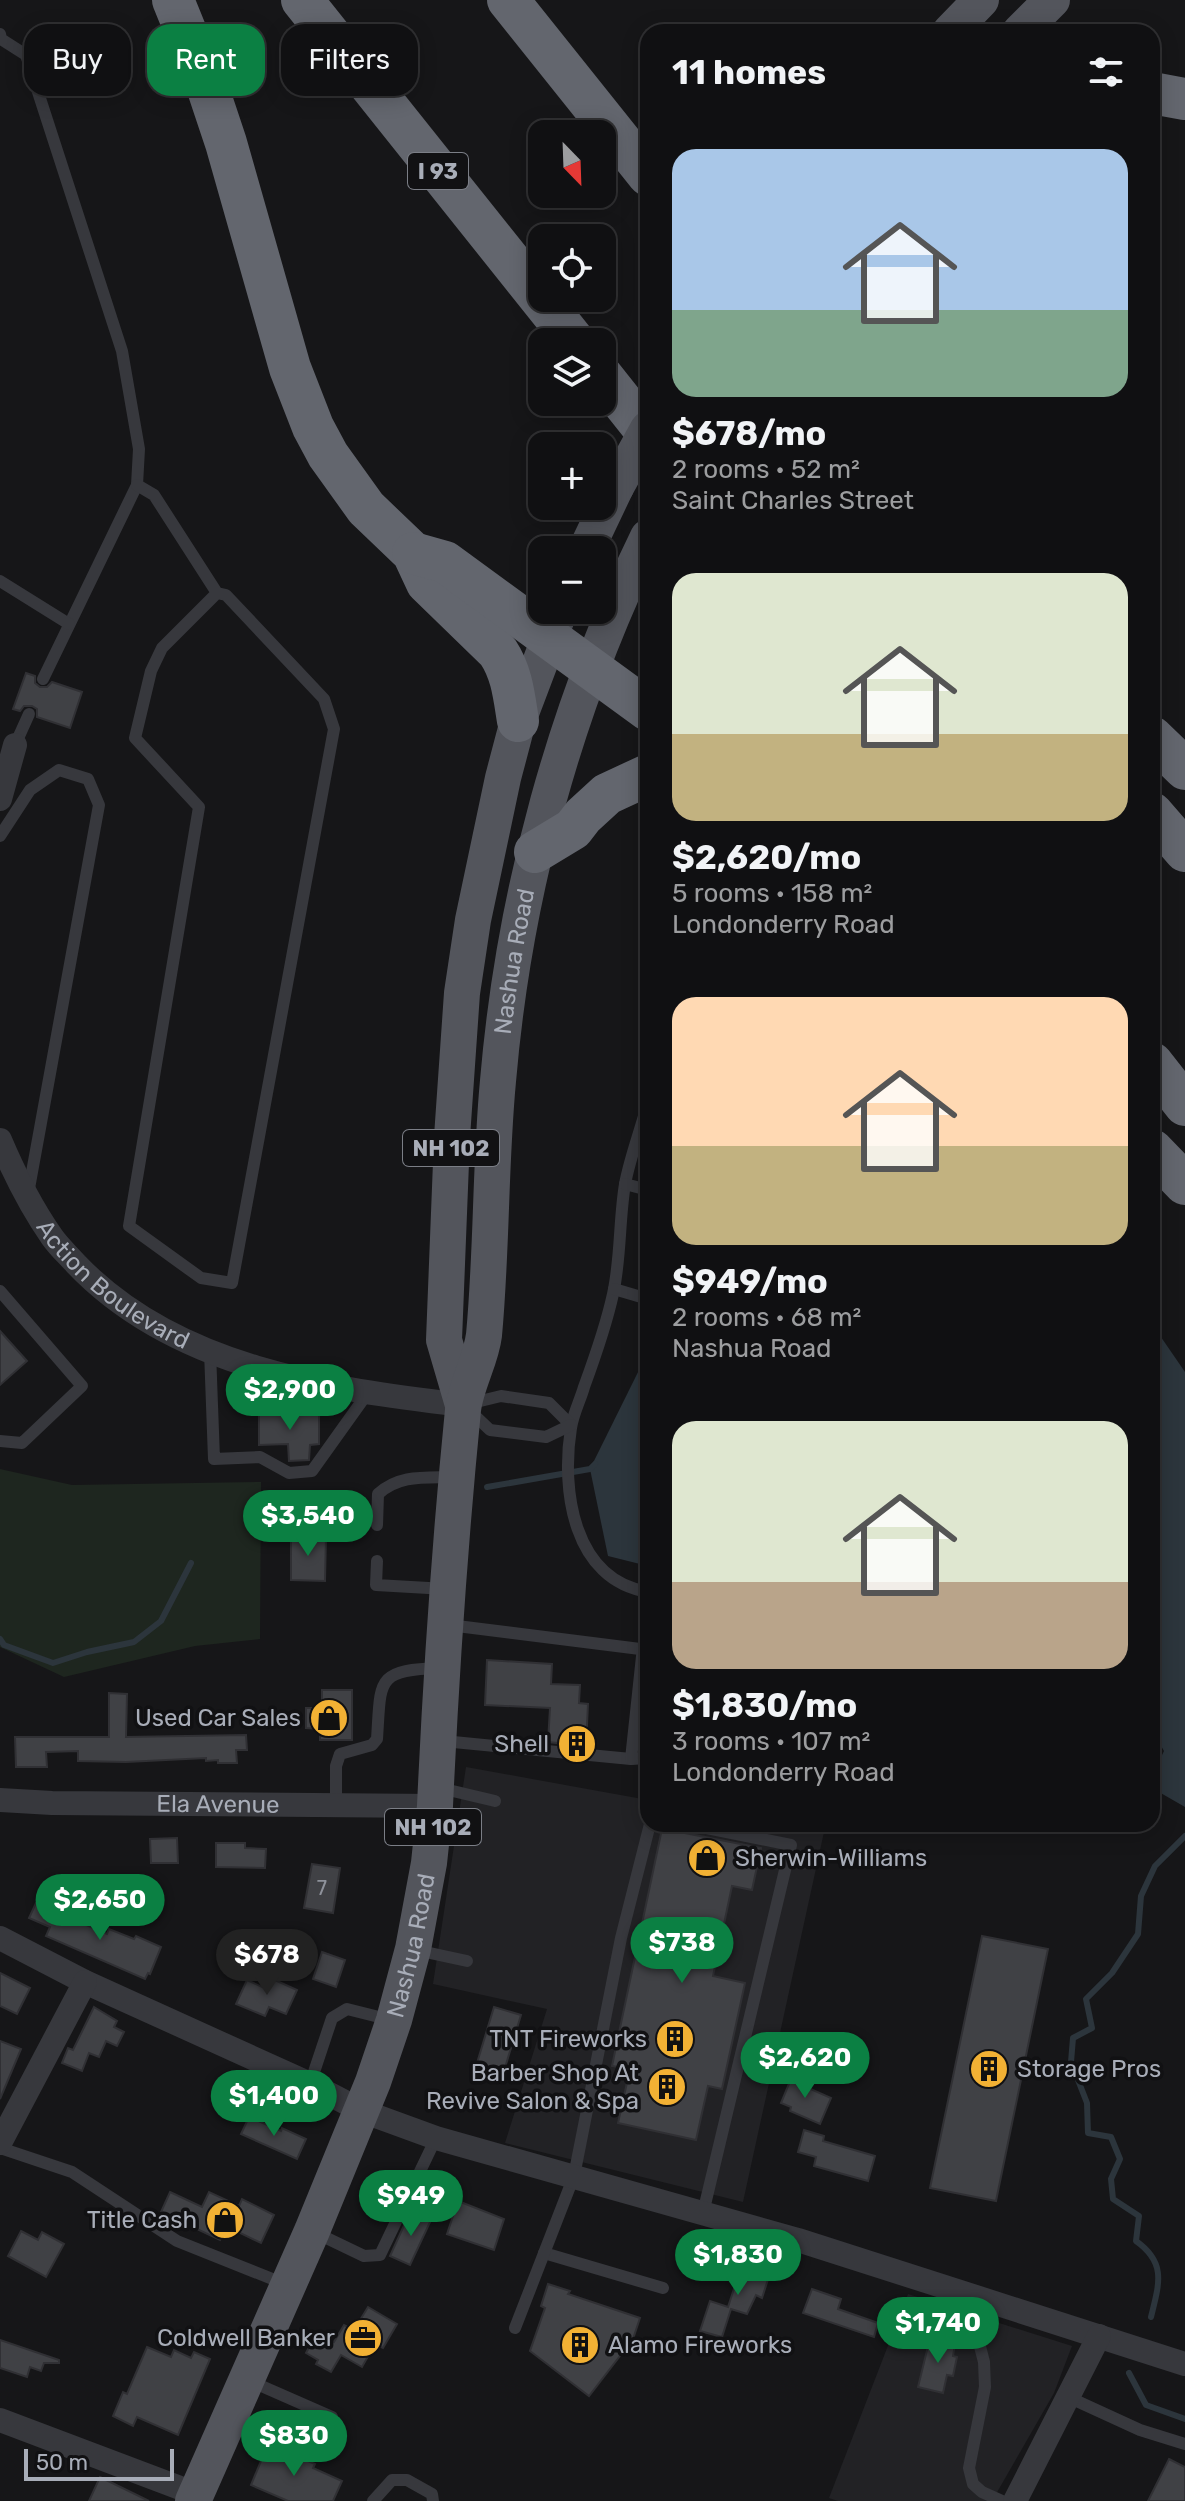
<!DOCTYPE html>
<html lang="en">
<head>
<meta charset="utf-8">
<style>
  body { margin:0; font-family:Rubik,sans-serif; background:#19191b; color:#f1f3f6; height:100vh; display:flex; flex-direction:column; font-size:30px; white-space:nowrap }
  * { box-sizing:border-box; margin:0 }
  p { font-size:26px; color:#9c9d9f }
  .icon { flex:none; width:44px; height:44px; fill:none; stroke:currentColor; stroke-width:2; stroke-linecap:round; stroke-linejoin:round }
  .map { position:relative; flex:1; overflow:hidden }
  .sheet { position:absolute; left:640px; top:24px; width:520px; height:1808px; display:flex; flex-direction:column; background:#101012; border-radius:24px; box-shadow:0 4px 20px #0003,0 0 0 2px #303032 }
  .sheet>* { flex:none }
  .top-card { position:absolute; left:24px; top:24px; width:496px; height:72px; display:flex; gap:16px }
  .needle { width:52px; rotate:157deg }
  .fabs { position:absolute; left:528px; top:120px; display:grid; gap:16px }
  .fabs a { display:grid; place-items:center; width:88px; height:88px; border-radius:16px; background:#101012; box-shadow:0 4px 20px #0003,0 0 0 2px #303032; font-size:40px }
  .scale { position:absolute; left:24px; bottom:20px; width:150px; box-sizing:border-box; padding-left:8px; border:4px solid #a8adb8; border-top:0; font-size:22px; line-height:28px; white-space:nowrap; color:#a8adb8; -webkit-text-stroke:6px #111113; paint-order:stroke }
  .price { position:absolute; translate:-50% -68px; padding:0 18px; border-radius:28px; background:#0b8043; color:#fff; font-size:26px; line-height:52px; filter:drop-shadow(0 2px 4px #0008) }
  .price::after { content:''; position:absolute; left:50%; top:48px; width:24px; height:18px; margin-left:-12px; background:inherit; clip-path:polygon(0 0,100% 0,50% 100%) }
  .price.current { background:#222; color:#fff }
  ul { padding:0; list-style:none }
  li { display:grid; align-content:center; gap:16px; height:424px; padding:0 32px }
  li span { display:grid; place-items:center; height:248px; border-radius:24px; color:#555 }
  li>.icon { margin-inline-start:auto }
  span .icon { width:144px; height:144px; fill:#fffc; stroke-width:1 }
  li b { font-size:34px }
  h2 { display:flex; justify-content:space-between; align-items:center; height:96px; padding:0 32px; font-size:34px }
  .tag { padding:0 28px; border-radius:24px; background:#101012; box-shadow:0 4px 20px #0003,0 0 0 2px #303032; font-size:28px; line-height:72px }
  .tag.current { background:#0b8043; color:#fff }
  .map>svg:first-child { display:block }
</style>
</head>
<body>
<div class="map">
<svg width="1185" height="2501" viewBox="0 0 1185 2501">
  <rect width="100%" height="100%" fill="#161618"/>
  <g fill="#222225">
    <path d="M466,1767L648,1800V1824H781L824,1832L743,2202L505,2143L547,2009L433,1984Z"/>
    <path d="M908,2294L1072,2346L1054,2393L992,2501H838L829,2498Z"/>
  </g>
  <path fill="#1e261f" d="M0,1469L72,1485L261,1482L260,1639L195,1646L64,1677L0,1647Z"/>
  <g fill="#2c353c">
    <path d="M1152,1324L1185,1372V1807L1152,1788V1776L1164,1751L1152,1730Z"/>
    <path d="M648,1357V1566L608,1556L590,1469L645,1358Z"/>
  </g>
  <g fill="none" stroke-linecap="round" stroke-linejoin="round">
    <g stroke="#2c353c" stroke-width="6">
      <path d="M487,1487L590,1469L595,1464"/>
      <path d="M0,1639L4,1645L53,1663L87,1652L134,1642L161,1621L191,1563"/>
      <path d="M1151,2317C1159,2284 1167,2263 1136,2241L1139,2216L1113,2199L1111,2179L1120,2159L1111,2137L1088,2133L1087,2103L1071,2062L1073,2038L1092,2028L1086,1999L1112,1973L1138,1934L1141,1896L1155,1866L1185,1836"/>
      <path d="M1129,2373L1146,2405L1185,2419"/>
    </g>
  </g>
  <g fill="#404145" stroke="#303034" stroke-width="2">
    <path d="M26,673L35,676V683L40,687H47L52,682L82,692L70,728L37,717V709L32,706H24L20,711L13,709Z"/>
    <path d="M0,1331L27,1361L0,1385Z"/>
    <path d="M286,1411V1415L319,1414V1444L310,1445L309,1460L289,1461L288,1444L259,1445V1412Z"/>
    <path d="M291,1535H326L325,1581L291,1580Z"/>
    <path d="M487,1660L552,1664L551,1684L580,1685L579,1703L588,1704L586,1746L548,1742L550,1708L485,1705Z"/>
    <path d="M322,1690H352V1740H320V1729L306,1728V1708H322Z"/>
    <path d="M109,1693L127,1694L126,1737L246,1735L247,1750H236L237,1763H218V1760L206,1761V1758L126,1762L78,1761V1751L46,1752L47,1767H16L15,1737H109Z"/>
    <path d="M663,1824L679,1827L685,1833L761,1848L752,1890L732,1886L713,1976L745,1983L722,2089L708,2086L696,2140L618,2123L630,2069L612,2066Z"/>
    <path d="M177,1838L178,1863H151L150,1839Z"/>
    <path d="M216,1843H245V1848L266,1849L265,1868L216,1867Z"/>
    <path d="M312,1864L340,1868L333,1913L304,1908Z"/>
    <path d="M36,1903L107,1934L109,1929L134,1939L136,1936L161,1947L150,1974L148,1973L145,1979L46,1936L50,1927L29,1918Z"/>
    <path d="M982,1936L1048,1949L996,2201L930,2188Z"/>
    <path d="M322,1952L345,1960L336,1987L313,1979Z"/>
    <path d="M0,1973L30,1988L17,2014L0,2006Z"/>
    <path d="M266,1976L297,1990L286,2014L269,2007L265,2016L236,2004L247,1980L262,1987Z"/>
    <path d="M94,2007L117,2021L114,2027L124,2032L117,2046L106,2041L99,2057L89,2053L82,2071L62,2063L68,2048L73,2050Z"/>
    <path d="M494,2007L521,2015L504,2071L477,2063Z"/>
    <path d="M0,2041L21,2049L0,2099Z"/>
    <path d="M793,2074L808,2081L806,2087L831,2098L820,2124L790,2111L791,2107L781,2103Z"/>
    <path d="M249,2117L281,2131L282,2128L306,2139L297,2159L241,2134Z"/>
    <path d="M804,2130L824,2136L823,2141L875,2156L868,2181L814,2166L816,2157L798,2152Z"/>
    <path d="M170,2192L202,2207L209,2192L239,2206L242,2199L274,2215L261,2243L226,2226L220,2240L161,2212Z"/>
    <path d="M458,2201L504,2219L494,2250L447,2234Z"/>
    <path d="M411,2210L431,2220L410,2265L390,2256Z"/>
    <path d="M21,2231L38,2240L42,2232L64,2244L46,2277L8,2256Z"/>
    <path d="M744,2258L772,2267L762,2298L756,2295L747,2314L731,2309L722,2337L700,2331L710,2301L728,2307Z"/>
    <path d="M548,2284L570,2291L568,2294L640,2318L633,2339L589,2396L530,2351L545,2308L541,2306Z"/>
    <path d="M812,2289L841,2299L838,2309L878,2323L874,2337L803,2313Z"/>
    <path d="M368,2307L397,2324L383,2348L375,2344L362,2367L341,2355L331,2372L316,2364L318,2360L306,2353L317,2333L334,2342L344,2325L354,2330Z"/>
    <path d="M930,2338L955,2344L953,2356L957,2357L953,2376L947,2375L943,2393L918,2387Z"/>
    <path d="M0,2340L59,2360V2363H44L41,2371L30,2367L27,2377L0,2368Z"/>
    <path d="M147,2347L171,2357L174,2350L191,2358L194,2352L210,2359L178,2435L137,2417L133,2426L113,2416L123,2392L127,2394Z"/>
    <path d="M268,2444L315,2464L313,2468L342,2481L333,2501H288L251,2485Z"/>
    <path d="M1169,2459L1185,2467V2501H1148Z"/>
    <path d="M100,2477L149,2501H89Z"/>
  </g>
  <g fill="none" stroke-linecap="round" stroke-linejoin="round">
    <g stroke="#37383d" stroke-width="12">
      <path d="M0,34L1,39L26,55L122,351L139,449L137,485L43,679"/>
      <path d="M137,485L154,495L217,593L226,595L324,699L334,729L232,1283L201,1278L129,1226L199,807L135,738L151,671L162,648L217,593"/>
      <path d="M0,581L69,624"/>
      <path d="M15,745L29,714"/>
      <path d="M0,836L30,790L59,770L88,779L99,805L28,1194"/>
      <path d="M648,1102C641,1129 630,1157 625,1184C619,1220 621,1258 613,1294C606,1326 595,1357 584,1387C580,1401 573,1414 571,1428C561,1490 573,1580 648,1592"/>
      <path d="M625,1184L648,1190"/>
      <path d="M614,1289L648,1299"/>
      <path d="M0,1291L82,1386L22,1443L0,1441"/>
      <path d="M210,1351L214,1459L260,1457L289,1473L312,1471L367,1394"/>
      <path d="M468,1404L501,1396L549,1403L571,1425"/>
      <path d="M469,1410L490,1430L546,1437L571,1425"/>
      <path d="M377,1525L378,1494C400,1474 426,1478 454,1477"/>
      <path d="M377,1561L376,1585L446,1589"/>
      <path d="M449,1625L648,1650"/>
      <path d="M443,1741L631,1759L648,1758"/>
      <path d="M631,1759L643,1647"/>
      <path d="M440,1788L495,1801"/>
      <path d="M336,1804V1766L340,1754L372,1745L377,1739C381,1680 375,1670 440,1668"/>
      <path d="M687,1824L791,1845L703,2213"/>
      <path d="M416,1950L467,1961"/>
      <path d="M310,2084L332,2018L347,2009L391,2020"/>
      <path d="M0,2148L72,2172L177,2241L285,2284"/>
      <path d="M314,2232L364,2256L380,2255L436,2138"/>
      <path d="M544,2253L663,2288"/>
      <path d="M978,2297L975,2327L984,2362L985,2387L969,2468L973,2484L982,2492L1002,2501"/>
      <path d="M515,2328L574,2176L621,1938L650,1824"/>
      <path d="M250,2381L332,2417"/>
      <path d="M1068,2397L1140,2430L1185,2444"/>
      <path d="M373,2501L392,2480H407L432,2494L433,2501"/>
    </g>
    <g stroke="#37383d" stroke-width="24">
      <path d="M0,799L15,745"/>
      <path id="s1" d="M0,1140C14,1173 31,1207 52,1237C59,1247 68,1255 76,1264C175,1368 328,1389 463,1405"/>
      <path id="s2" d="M0,1800L52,1803L435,1806"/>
      <path d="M0,1938L85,1982L310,2084L362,2111L436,2138L798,2240L1185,2364"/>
      <path d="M0,2143L85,1982"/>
      <path d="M0,2420L196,2494"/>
      <path d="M1015,2501L1099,2336"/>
    </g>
    <g stroke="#53555c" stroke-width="36">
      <path d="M950,32L981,0"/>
      <path d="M1020,32L1052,0"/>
      <path d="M586,550L616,487"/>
      <path d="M463,1405L444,1340L452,1137L462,993L473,920L503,778L518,721L560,610"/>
      <path id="s3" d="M193,2501L312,2231L373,2082L394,2020L413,1949L429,1863L435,1806C441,1674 450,1541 463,1410C466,1384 481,1360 484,1335C492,1250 490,1165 498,1081C514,893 565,707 648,537"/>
    </g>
    <g stroke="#63666e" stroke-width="42">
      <path d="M173,0L203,74L226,143L290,368L313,427L328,455L366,508L413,553L427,583L498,652C512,673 514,696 518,721"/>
      <path d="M302,0L575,342"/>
      <path d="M508,0L648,175"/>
      <path d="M1152,93L1185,99"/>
      <path d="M602,376L648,434"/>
      <path d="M413,553L445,562L648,710"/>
      <path d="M1152,737L1185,769"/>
      <path d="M1152,813L1185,851"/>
      <path d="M535,852L573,829L583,816L607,794L648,775"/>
      <path d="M1152,1063L1185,1105"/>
      <path d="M1152,1150L1185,1184"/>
    </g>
    <path stroke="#53555c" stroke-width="36" d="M616,487L648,429"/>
  </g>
  <defs>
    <g id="shop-disc" transform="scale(2)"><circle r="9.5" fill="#f2b134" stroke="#111113"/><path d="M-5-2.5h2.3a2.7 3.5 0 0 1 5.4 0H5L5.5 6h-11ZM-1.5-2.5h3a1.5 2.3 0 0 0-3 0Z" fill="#111"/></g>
    <g id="building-disc" transform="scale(2)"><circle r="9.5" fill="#f2b134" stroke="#111113"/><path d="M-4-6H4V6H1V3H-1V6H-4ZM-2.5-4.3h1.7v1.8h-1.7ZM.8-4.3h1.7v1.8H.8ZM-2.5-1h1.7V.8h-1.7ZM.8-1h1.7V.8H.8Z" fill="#111"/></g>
    <g id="office-disc" transform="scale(2)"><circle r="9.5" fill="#f2b134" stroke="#111113"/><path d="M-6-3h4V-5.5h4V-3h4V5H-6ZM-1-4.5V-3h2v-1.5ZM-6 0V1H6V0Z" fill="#111"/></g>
  </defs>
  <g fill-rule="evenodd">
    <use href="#shop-disc" x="329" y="1718"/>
    <use href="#building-disc" x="577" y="1744"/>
    <use href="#shop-disc" x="707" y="1858"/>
    <use href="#building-disc" x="675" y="2039"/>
    <use href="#building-disc" x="989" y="2069"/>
    <use href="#building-disc" x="667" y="2087"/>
    <use href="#shop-disc" x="225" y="2220"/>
    <use href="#office-disc" x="363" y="2338"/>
    <use href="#building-disc" x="580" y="2345"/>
  </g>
  <g text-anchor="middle" stroke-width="7" stroke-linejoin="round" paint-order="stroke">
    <g font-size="20" fill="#8e929b">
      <text x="322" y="1895">7</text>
    </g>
    <g fill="#111113" stroke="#7b7e86" stroke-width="2">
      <rect x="408" y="153" width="60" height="36" rx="6"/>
      <rect x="403" y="1130" width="96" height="36" rx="6"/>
      <rect x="385" y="1809" width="96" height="36" rx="6"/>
    </g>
    <g font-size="22" font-weight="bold" fill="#a8adb8">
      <text x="438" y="179">I 93</text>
      <text x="451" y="1156">NH 102</text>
      <text x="433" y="1835">NH 102</text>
    </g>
    <g font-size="24" fill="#a8adb8" stroke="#111113">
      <text dy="8" stroke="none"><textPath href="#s3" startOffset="1590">Nashua Road</textPath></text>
      <text dy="8" stroke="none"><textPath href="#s1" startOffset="188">Action Boulevard</textPath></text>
      <text dy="8" stroke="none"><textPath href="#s2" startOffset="218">Ela Avenue</textPath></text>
      <text dy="8" stroke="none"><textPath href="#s3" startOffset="598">Nashua Road</textPath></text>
    </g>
    <g font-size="24" fill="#a8adb8" stroke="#111113" text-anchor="end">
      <text x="301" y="1726">Used Car Sales</text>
      <text x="549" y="1752">Shell</text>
      <text x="735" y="1866" text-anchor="start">Sherwin-Williams</text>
      <text x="647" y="2047">TNT Fireworks</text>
      <text x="1017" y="2077" text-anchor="start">Storage Pros</text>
      <text x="639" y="2081">Barber Shop At<tspan x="639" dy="28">Revive Salon &amp; Spa</tspan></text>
      <text x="197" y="2228">Title Cash</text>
      <text x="335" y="2346">Coldwell Banker</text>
      <text x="608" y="2353" text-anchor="start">Alamo Fireworks</text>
    </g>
  </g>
</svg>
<div class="fabs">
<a><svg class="needle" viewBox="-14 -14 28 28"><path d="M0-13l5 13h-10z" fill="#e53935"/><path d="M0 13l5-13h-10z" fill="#9c9d9f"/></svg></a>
<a><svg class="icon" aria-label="locate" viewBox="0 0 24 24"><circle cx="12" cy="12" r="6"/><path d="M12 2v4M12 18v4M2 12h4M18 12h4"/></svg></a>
<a><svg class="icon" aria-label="layers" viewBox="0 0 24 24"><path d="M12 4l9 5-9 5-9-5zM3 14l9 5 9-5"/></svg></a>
<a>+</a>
<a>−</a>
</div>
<div class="scale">50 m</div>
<b class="price" style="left:290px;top:1432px">$2,900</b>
<b class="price" style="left:308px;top:1558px">$3,540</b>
<b class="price" style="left:100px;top:1942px">$2,650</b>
<b class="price" style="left:682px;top:1985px">$738</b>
<b class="price current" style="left:267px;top:1997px">$678</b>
<b class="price" style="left:805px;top:2100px">$2,620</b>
<b class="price" style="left:274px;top:2138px">$1,400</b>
<b class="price" style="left:411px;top:2238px">$949</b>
<b class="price" style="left:738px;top:2297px">$1,830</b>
<b class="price" style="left:938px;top:2365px">$1,740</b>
<b class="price" style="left:294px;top:2478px">$830</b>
<div class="top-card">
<a class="tag">Buy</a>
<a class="tag current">Rent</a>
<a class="tag">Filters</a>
</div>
<section class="sheet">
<h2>11 homes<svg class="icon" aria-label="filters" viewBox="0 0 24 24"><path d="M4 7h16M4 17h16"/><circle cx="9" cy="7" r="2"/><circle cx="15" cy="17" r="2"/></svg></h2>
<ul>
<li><span style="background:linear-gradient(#a9c7e8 65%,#7fa58c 0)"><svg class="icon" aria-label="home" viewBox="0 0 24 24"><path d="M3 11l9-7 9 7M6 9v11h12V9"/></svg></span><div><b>$678/mo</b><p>2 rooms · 52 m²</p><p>Saint Charles Street</p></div></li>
<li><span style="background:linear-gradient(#dfe7d0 65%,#c2b280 0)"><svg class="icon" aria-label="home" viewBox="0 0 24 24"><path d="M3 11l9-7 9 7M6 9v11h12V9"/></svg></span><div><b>$2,620/mo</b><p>5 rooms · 158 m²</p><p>Londonderry Road</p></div></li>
<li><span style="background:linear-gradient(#ffd9b3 60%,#c2b280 0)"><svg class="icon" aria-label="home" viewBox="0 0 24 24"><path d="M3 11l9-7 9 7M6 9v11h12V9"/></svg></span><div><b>$949/mo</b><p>2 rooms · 68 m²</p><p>Nashua Road</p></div></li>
<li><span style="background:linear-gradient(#dfe7d0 65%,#b9a48a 0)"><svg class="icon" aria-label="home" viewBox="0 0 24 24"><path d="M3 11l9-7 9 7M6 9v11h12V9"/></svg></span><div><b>$1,830/mo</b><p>3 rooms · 107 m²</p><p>Londonderry Road</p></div></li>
</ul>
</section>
</div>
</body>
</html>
